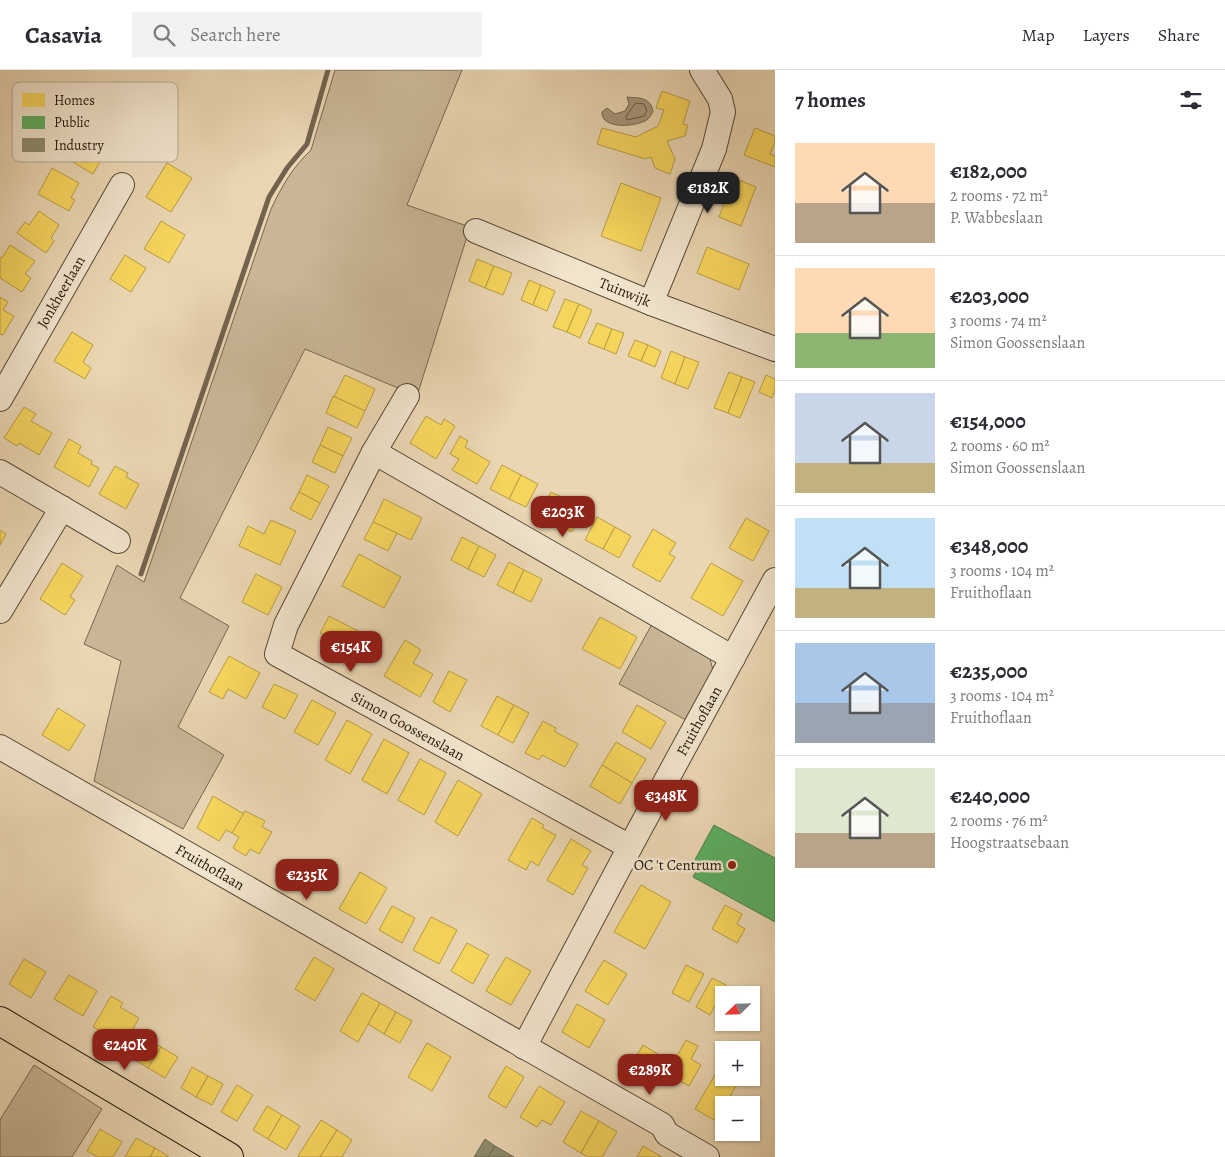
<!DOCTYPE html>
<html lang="en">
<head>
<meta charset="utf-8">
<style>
  body { margin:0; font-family:Alegreya,serif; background:#f2f2f3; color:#2b2b33; height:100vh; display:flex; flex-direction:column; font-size:19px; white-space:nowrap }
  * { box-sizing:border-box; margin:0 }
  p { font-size:16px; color:#7c7c81 }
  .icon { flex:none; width:28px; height:28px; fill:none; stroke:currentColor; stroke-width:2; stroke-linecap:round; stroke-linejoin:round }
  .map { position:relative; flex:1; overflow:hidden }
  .details { display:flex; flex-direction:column; background:#fff; width:450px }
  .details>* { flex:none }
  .needle { width:32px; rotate:247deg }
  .controls { position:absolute; left:715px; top:916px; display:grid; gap:10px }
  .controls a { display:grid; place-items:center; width:45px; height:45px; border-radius:0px; background:#fff; box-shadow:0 1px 4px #0004; font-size:25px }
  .price { position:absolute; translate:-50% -42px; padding:0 11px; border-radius:10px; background:#8f2418; color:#fff; font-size:16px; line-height:32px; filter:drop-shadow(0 1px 2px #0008) }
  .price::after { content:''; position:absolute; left:50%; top:30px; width:15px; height:11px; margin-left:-8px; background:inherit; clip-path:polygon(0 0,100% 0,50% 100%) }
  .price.active { background:#222; color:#fff }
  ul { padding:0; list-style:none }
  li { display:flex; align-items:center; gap:15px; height:125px; padding:0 20px }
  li+li { border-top:1px solid #e1e1e2 }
  li span { display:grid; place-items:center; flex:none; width:140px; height:100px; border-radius:0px; color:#555 }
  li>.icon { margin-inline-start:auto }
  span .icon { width:60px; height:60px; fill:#fffc; stroke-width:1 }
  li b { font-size:21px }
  h2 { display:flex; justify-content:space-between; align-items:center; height:60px; padding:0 20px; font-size:21px }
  header { display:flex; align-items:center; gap:30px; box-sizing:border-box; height:70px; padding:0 25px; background:#fff; border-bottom:1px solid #e1e1e2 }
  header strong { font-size:24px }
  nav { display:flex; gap:28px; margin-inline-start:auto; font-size:18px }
  .search { width:350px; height:45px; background:#f2f2f3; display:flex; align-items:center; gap:12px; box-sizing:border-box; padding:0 18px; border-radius:0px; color:#7c7c81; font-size:19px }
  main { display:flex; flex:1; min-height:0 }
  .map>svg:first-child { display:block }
</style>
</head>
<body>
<header>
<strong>Casavia</strong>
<div class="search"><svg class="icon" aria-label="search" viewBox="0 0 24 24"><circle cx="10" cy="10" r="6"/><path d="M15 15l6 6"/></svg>Search here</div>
<nav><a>Map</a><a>Layers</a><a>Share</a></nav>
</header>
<main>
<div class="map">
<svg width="775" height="1087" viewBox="0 0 775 1087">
  <rect width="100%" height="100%" fill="#ead6b2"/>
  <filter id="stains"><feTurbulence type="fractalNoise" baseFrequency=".004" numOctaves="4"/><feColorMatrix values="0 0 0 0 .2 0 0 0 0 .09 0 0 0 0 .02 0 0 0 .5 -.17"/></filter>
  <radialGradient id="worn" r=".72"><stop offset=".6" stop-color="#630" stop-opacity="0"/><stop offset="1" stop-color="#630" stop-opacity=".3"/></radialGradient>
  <g fill="#c9b696" stroke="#776751">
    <path d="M335,0H462L407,135L470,157L417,326L305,279L180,528L229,556L178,657L224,685L183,759L94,711L121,591L84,574L117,495L144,512L271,139C282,116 292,98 311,80Z"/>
    <path d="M652,554L709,585L713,600L686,650L619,614Z"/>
    <path d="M34,995L102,1039L72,1087H0V1050Z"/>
  </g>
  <path fill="#a7957a" stroke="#73634e" d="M627,27C639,28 651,27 653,42C652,43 650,47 648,49C638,57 601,60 602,42L607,38L615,44L625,41L629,34Z"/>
  <g fill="#f6d55c" stroke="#b79c44">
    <path d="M662,21L690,31L683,54L688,55L685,66L667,71L675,89L670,104L655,98L651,87L645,89L597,74L602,58L636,67L658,56L664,40L656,38Z"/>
    <path d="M755,58L775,66V72L770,84L775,86V97L744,85Z"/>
    <path d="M76,60L92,70L93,67L109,76L93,104L61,85Z"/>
    <path d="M167,93L192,108L171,142L146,127Z"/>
    <path d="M52,98L79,113L71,128L75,130L69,141L38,124Z"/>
    <path d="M734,108L756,117L741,156L719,147Z"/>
    <path d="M621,113L661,128L641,181L601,166Z"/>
    <path d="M39,141L59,155L51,168L54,171L46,183L17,163L25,152L29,155Z"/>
    <path d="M161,151L185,165L169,193L144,179Z"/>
    <path d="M10,175L35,191L25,204L31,208L22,222L0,208V187L2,188Z"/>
    <path d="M707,177L749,194L739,220L697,203Z"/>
    <path d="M125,185L146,198L131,222L110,209Z"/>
    <path d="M477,189L494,196L485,218L469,211Z"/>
    <path d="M494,196L512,203L503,225L485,218Z"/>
    <path d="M529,210L541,215L533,235L521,230Z"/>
    <path d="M541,215L555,221L547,241L533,235Z"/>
    <path d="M0,227L8,232L3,240L14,246L3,265L0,264Z"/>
    <path d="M565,229L579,234L567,262L553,257Z"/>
    <path d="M579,234L592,240L580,268L567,262Z"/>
    <path d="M597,253L612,259L604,279L588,273Z"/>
    <path d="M612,259L624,263L616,284L604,279Z"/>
    <path d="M72,262L93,275L83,292L91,298L85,309L54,291Z"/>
    <path d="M635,270L648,275L641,291L628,286Z"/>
    <path d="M648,275L661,281L655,297L641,291Z"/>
    <path d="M671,281L685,287L675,314L661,308Z"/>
    <path d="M685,287L699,292L688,319L675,314Z"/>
    <path d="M729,302L742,307L728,343L714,338Z"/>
    <path d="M345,305L375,319L365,341L334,327Z"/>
    <path d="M766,305L775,309V320L772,328L759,322Z"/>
    <path d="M742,307L755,312L740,348L728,343Z"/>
    <path d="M333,326L365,341L357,358L326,343Z"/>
    <path d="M24,337L36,344L31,351L52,363L39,385L19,373L17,376L4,368Z"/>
    <path d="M426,346L441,355L444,349L455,356L436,389L410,373Z"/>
    <path d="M328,357L352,368L343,386L320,375Z"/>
    <path d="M460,366L468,371L465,377L490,392L477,414L452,400L459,389L450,384Z"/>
    <path d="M69,369L81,376L78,383L92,391L91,394L99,398L89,417L54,397Z"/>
    <path d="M320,375L343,386L335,403L312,392Z"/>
    <path d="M502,395L521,405L509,429L490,419Z"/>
    <path d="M115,396L128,403L126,407L139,414L126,439L99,424Z"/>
    <path d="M307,405L329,416L320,433L299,422Z"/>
    <path d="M521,405L538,414L526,437L509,429Z"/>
    <path d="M299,422L320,433L311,450L290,439Z"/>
    <path d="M551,422L568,430L556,454L539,446Z"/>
    <path d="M384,429L422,448L411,470L373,452Z"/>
    <path d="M568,430L584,438L572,462L556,454Z"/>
    <path d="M597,447L615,457L603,479L585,470Z"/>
    <path d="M746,448L769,461L753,491L729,478Z"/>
    <path d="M271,450L296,461L280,495L239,476L248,456L264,464Z"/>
    <path d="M373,452L397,463L388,481L364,469Z"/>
    <path d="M615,457L631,466L619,488L603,479Z"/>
    <path d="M653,459L676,473L669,484L675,487L660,512L632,496Z"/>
    <path d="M0,460L6,464L0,475Z"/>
    <path d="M462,467L479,476L468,499L451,490Z"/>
    <path d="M479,476L496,485L484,507L468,499Z"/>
    <path d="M359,484L401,507L384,538L342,516Z"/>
    <path d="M509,492L524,500L513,523L497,515Z"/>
    <path d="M62,493L83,506L70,527L75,530L65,545L40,529Z"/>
    <path d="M711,493L743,511L723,546L691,528Z"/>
    <path d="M524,500L542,509L531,532L513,523Z"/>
    <path d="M256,504L282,517L268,545L242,532Z"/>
    <path d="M329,546L364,564L356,581L320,563Z"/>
    <path d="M600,547L637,567L620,599L582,579Z"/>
    <path d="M405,570L421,580L413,593L433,604L420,627L384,606Z"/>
    <path d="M229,586L260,603L246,629L228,619L223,629L209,622Z"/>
    <path d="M449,601L467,610L450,642L433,632Z"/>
    <path d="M274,614L298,625L285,649L262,637Z"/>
    <path d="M497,626L514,635L498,665L481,656Z"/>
    <path d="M312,630L336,643L318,675L294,662Z"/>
    <path d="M514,635L529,643L513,673L498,665Z"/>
    <path d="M637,635L666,652L651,679L622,662Z"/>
    <path d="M58,638L85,655L69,681L42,665Z"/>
    <path d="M347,650L372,664L350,704L325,690Z"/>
    <path d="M543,651L556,658L554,661L578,674L565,697L542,685L539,690L525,683Z"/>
    <path d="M384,669L409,683L387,724L362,710Z"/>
    <path d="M616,672L646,689L632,713L602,695Z"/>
    <path d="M420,689L446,703L424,745L398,730Z"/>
    <path d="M602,695L632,713L620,734L590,716Z"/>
    <path d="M458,710L482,724L458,766L435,752Z"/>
    <path d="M213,726L244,744L232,763L226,760L219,771L197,758Z"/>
    <path d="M245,741L265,751L262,757L272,762L259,784L250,779L246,786L233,778L239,767L232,763Z"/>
    <path d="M532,748L544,755L542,758L556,765L538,796L531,791L526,800L508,790Z"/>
    <path d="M571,769L591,781L582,795L588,798L573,825L547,810Z"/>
    <path d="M360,802L387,818L366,854L339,839Z"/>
    <path d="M641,815L671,832L645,879L614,862Z"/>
    <path d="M725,835L742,844L737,854L745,859L737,873L712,859Z"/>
    <path d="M392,836L415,848L402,873L379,860Z"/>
    <path d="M431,847L457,860L439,894L413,880Z"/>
    <path d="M467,873L489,885L473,914L451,901Z"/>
    <path d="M314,887L334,899L315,931L295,919Z"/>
    <path d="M506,887L531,901L511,935L486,921Z"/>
    <path d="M24,889L46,902L31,928L9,914Z"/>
    <path d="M604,890L627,904L608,935L585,921Z"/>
    <path d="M686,895L704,904L689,932L672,923Z"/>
    <path d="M69,905L97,921L83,946L54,929Z"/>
    <path d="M712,908L726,915L710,945L696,937Z"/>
    <path d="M362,923L380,933L358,972L340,961Z"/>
    <path d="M111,926L123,933L120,937L139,948L124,974L93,957Z"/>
    <path d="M380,933L396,942L384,964L368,954Z"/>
    <path d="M577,934L605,950L589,978L562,962Z"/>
    <path d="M396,942L412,951L400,973L384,964Z"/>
    <path d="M145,967L161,977L148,998L132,988Z"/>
    <path d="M686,970L698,976L691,989L701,995L689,1016L667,1004Z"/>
    <path d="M427,973L451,987L432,1021L408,1007Z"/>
    <path d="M643,975L661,986L644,1014L626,1004Z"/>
    <path d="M161,977L178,987L165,1008L148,998Z"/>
    <path d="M506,996L524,1007L506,1038L488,1027Z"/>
    <path d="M192,997L208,1006L196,1027L181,1018Z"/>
    <path d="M716,1003L736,1016L725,1035H724L716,1051L695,1039Z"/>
    <path d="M208,1006L223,1014L212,1035L196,1027Z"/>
    <path d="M237,1015L253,1025L237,1051L221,1042Z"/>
    <path d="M539,1016L565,1032L551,1055L542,1050L537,1057L520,1047Z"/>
    <path d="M267,1036L282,1045L268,1069L253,1060Z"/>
    <path d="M581,1041L599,1051L581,1083L563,1072Z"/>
    <path d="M282,1045L300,1056L286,1080L268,1069Z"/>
    <path d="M321,1050L337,1060L320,1087H299L298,1086Z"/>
    <path d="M599,1051L617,1062L602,1087H588L581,1083Z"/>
    <path d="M100,1059L122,1072L113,1087H98L87,1081Z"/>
    <path d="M337,1060L352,1070L342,1087H320Z"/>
    <path d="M136,1068L155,1078L150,1087H125Z"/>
    <path d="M643,1076L662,1087H637Z"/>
    <path d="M155,1078L168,1086V1087H150Z"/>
  </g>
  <path fill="#5aae61" stroke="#4a8148" d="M714,755L775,788V852L693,807L697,800L691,797Z"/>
  <g fill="#8c8c6e" stroke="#6d6951">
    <path d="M485,1069L495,1076L488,1087H474Z"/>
    <path d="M495,1076L514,1087H488Z"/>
  </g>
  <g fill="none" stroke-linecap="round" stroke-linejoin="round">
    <path stroke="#665643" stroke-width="1" d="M636,33L644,34L647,41L644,46L627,50L626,47Z"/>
    <path stroke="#73634e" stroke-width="5" d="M141,504L269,127L287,98L307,74L328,0"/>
    <g stroke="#564836" stroke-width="26">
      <g id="minor">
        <path d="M476,161L651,233L775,279"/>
        <path d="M651,233L714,79L723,42L720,29L702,0"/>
        <path d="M407,326L374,382L286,555L277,584L630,777"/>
        <path d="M0,329L122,115"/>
        <path d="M374,382L733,588"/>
        <path d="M0,402L118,471"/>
        <path d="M0,541L62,438"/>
        <path d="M0,677L662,1055L667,1064L707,1087"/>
        <path d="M524,977L630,777L775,510"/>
      </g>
    </g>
    <g stroke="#25180c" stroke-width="30">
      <path id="major" d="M0,951L229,1087"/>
    </g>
    <use href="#minor" stroke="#f1e4cd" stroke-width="24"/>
    <use href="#major" stroke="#ead6b2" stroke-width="28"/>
  </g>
  <circle fill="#8f2418" stroke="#f1e4cd" stroke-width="2" cx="732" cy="795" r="5"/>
  <g text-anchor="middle" stroke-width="5" stroke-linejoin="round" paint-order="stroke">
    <g font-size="15" fill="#25180c" stroke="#f1e4cd">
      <text transform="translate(61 222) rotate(-60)" y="5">Jonkheerlaan</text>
      <text transform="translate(625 222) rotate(22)" y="5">Tuinwijk</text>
      <text transform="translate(699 651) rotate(-61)" y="5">Fruithoflaan</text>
      <text transform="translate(408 656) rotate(29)" y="5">Simon Goossenslaan</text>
      <text transform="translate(210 797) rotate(30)" y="5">Fruithoflaan</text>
    </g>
    <g font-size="15" fill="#25180c" stroke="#f1e4cd" text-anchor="end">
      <text x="722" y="800">OC 't Centrum</text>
    </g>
  </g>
  <rect x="12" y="12" width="166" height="80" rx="8" fill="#f1e4cd" stroke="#b4a793" stroke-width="1"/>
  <rect x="22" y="23" width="23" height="14" fill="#f6d55c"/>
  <rect x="22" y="46" width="23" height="13" fill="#5aae61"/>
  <rect x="22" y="68" width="23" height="14" fill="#8c8c6e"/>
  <g font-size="14" fill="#25180c">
    <text x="54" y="35">Homes</text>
    <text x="54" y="57">Public</text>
    <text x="54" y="80">Industry</text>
  </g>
  <rect width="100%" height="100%" filter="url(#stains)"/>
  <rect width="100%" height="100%" fill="url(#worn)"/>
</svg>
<div class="controls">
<a><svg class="needle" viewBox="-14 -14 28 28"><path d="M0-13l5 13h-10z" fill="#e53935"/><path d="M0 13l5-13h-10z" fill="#7c7c81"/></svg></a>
<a>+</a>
<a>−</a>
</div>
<b class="price active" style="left:708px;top:144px">€182K</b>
<b class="price" style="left:563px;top:468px">€203K</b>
<b class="price" style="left:351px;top:603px">€154K</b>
<b class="price" style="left:666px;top:752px">€348K</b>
<b class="price" style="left:307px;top:831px">€235K</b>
<b class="price" style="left:125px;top:1001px">€240K</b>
<b class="price" style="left:650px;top:1026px">€289K</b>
</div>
<section class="details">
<h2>7 homes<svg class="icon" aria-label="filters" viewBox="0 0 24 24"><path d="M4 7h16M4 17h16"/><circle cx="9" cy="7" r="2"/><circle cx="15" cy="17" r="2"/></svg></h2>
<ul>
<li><span style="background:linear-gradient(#ffd9b3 60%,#b9a48a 0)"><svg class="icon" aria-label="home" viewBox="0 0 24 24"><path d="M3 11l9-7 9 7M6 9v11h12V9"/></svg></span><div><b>€182,000</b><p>2 rooms · 72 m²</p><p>P. Wabbeslaan</p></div></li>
<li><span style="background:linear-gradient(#ffd9b3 65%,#8fb573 0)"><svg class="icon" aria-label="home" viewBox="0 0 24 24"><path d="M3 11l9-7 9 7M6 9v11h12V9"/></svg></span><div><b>€203,000</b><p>3 rooms · 74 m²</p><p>Simon Goossenslaan</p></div></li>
<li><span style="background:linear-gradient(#c9d6e8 70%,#c2b280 0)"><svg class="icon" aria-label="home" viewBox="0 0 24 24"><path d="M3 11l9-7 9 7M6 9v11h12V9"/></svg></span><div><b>€154,000</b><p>2 rooms · 60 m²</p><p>Simon Goossenslaan</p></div></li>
<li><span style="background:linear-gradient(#bfe0f5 70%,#c2b280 0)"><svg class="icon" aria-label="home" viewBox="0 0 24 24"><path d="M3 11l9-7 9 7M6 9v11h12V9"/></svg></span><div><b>€348,000</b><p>3 rooms · 104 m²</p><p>Fruithoflaan</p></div></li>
<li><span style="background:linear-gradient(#a9c7e8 60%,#9aa5b1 0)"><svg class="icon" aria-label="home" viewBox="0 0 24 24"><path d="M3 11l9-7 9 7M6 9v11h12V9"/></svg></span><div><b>€235,000</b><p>3 rooms · 104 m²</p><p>Fruithoflaan</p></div></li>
<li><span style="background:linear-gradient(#dfe7d0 65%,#b9a48a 0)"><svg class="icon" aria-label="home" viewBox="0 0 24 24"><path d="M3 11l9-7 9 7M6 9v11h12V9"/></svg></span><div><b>€240,000</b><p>2 rooms · 76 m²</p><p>Hoogstraatsebaan</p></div></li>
</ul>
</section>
</main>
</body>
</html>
